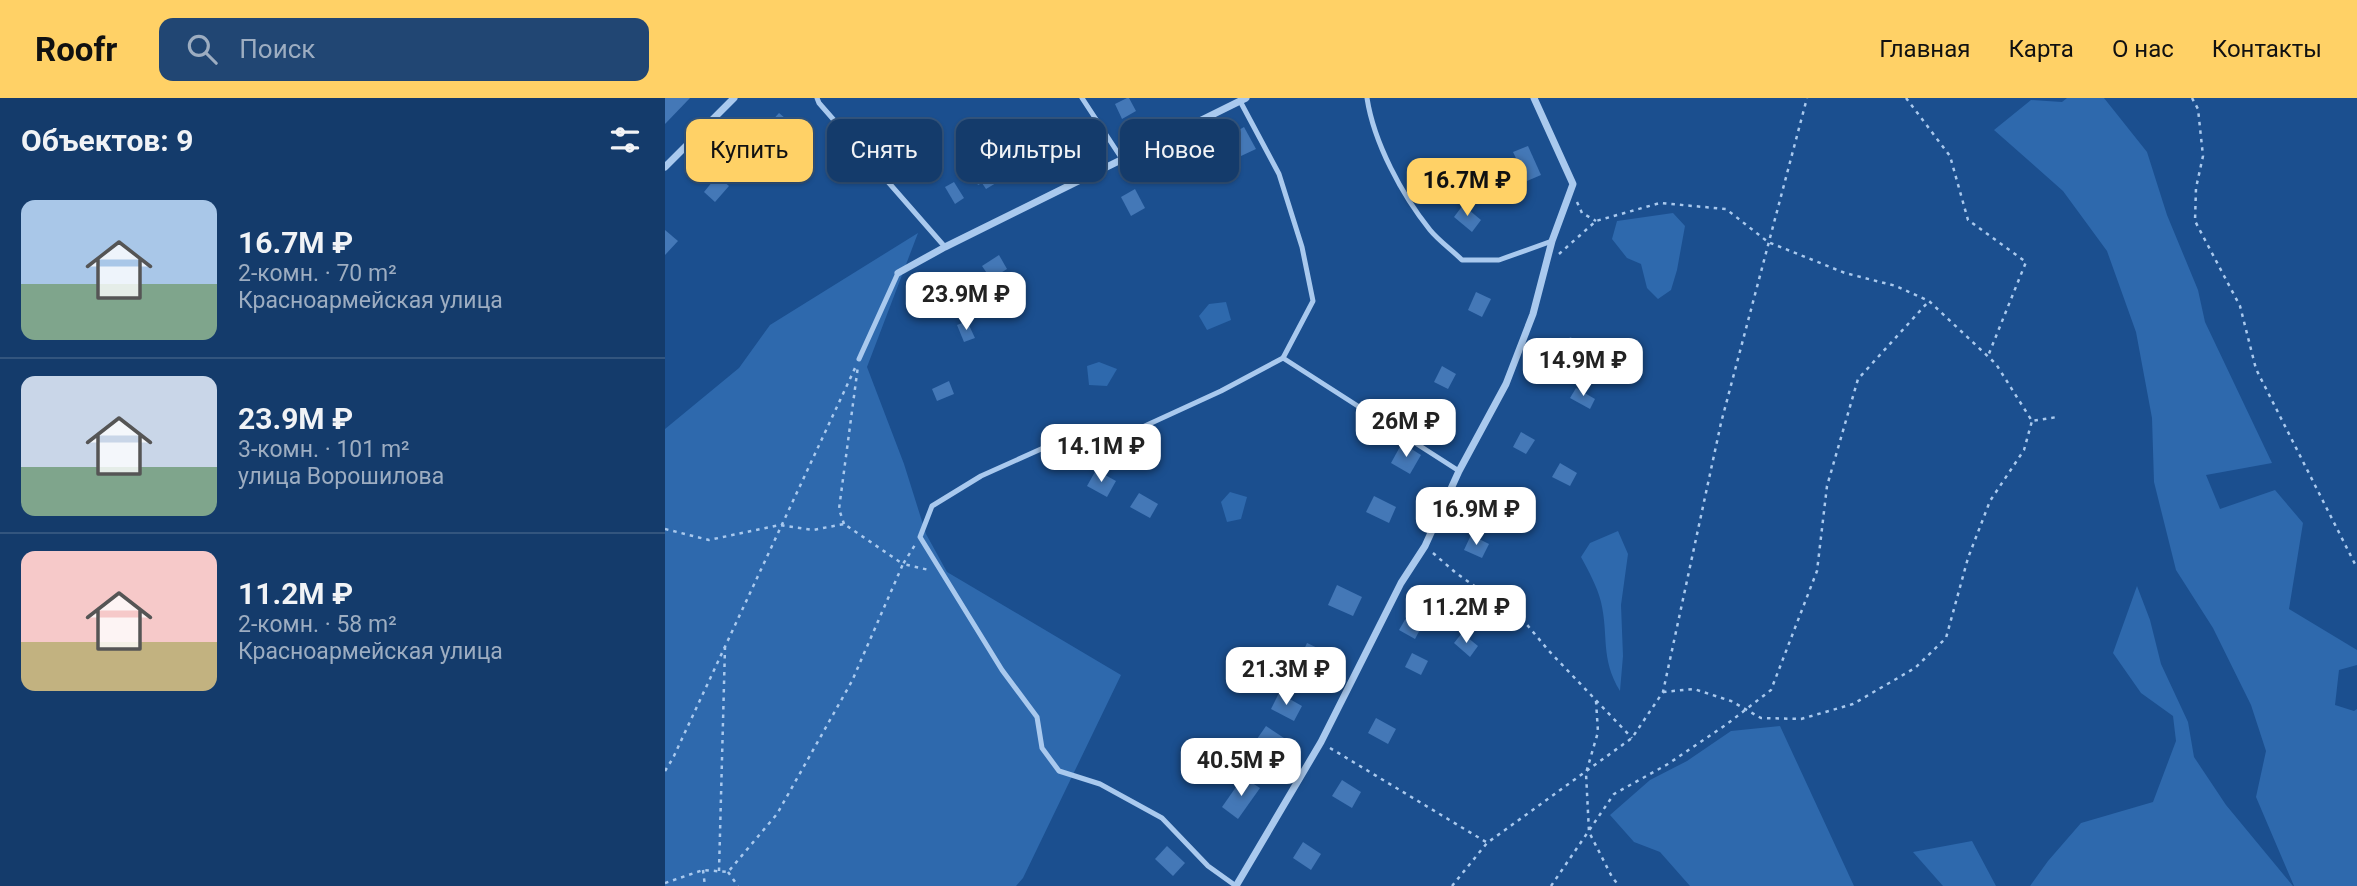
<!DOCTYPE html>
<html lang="ru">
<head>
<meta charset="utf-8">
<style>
  body { margin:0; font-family:Roboto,sans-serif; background:#214673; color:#f1f3f6; height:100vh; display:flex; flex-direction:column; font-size:26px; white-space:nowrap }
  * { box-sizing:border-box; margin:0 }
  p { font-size:23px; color:#9dadc1 }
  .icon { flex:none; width:38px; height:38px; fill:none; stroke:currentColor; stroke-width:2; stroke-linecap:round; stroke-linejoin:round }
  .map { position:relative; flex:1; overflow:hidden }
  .details { display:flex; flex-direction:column; background:#143b6b; width:665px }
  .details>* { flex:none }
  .top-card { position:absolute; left:21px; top:21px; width:665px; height:63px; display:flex; gap:14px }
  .price { position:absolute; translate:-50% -60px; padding:0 16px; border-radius:14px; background:#fff; color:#222; font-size:23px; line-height:46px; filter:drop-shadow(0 2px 4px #0008) }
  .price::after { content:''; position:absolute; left:50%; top:42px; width:21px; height:16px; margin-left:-10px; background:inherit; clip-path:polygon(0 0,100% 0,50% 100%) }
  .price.on { background:#ffd166; color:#111 }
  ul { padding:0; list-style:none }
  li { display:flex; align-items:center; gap:21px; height:175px; padding:0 21px }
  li+li { border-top:2px solid #33557e }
  li span { display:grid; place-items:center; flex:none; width:196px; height:140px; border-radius:14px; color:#555 }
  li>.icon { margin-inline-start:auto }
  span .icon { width:84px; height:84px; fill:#fffc; stroke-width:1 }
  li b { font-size:30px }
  h2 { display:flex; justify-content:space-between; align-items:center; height:84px; padding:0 21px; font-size:30px }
  .chip { padding:0 24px; border-radius:14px; background:#143b6b; box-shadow:0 2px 5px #0004,0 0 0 2px #33557e; font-size:24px; line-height:63px }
  .chip.on { background:#ffd166; color:#111 }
  header { display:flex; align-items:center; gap:42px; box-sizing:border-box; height:98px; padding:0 35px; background:#ffd166; color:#111 }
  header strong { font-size:33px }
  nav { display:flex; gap:38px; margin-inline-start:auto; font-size:24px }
  .search { width:490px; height:63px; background:#214673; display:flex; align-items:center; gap:18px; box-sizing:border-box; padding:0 24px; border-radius:14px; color:#9dadc1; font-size:26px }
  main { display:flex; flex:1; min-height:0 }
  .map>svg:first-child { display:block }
</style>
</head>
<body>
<header>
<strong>Roofr</strong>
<div class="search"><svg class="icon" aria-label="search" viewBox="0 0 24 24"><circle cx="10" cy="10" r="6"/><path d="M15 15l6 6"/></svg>Поиск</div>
<nav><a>Главная</a><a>Карта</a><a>О нас</a><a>Контакты</a></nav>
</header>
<main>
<section class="details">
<h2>Объектов: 9<svg class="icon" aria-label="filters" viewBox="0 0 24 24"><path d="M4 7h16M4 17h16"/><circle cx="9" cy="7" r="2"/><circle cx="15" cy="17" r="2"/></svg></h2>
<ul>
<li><span style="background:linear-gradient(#a9c7e8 60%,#7fa58c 0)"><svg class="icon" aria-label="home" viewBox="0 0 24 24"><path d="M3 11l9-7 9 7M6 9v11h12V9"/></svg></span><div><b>16.7M ₽</b><p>2-комн. · 70 m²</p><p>Красноармейская улица</p></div></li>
<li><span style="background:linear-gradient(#c9d6e8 65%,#7fa58c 0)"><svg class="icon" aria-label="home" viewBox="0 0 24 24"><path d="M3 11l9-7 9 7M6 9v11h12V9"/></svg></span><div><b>23.9M ₽</b><p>3-комн. · 101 m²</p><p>улица Ворошилова</p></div></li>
<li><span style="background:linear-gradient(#f6c9c9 65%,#c2b280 0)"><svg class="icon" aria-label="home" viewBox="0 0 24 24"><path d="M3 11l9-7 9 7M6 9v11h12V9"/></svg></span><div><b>11.2M ₽</b><p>2-комн. · 58 m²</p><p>Красноармейская улица</p></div></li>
</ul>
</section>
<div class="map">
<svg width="1692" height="788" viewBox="0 0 1692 788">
  <rect width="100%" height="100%" fill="#1b4f8f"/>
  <g fill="#2e69ad">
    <path d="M1402,0H1439L1482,54L1502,117L1533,192L1540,224L1607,365L1541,377L1555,411L1610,392L1638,425L1624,511L1692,552V567L1674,572L1670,607L1689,613L1692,611V788H1629L1591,699L1601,653L1586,607L1548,530L1511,472L1489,384L1487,320L1471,234L1442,153L1398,93L1329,32L1366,2L1397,4Z"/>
    <path d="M1008,115L1020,128L1012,172L1006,192L993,201L982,190L976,166L962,160L947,141L952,123Z"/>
    <path d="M253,135L202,269L239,366L261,436L282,474L456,577L358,780L351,788H0V331L74,270L105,227Z"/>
    <path d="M561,204L566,222L542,232L534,218L544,206Z"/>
    <path d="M434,264L452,271L442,288L424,287L422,268Z"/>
    <path d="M565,394L582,399L576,421L562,424L556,404Z"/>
    <path d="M953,433L963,456L956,507L958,558L955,593C935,560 944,538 936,504C932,488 924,474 916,459L925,445Z"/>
    <path d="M1472,488L1485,522L1496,566L1523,624L1529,659L1561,707L1628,788H1365L1383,763L1416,725L1488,704L1511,643L1508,618L1476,595L1448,555Z"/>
    <path d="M1115,628L1189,788H1025L995,754L969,744L945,717L985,682L1022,663L1066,633Z"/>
    <path d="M1307,743L1331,788H1278L1248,754Z"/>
  </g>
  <g fill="#4478b7">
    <path d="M0,0H25L0,26Z"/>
    <path d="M462,0H464L471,13L457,21L450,6Z"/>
    <path d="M114,15L133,31L124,41L104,26Z"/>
    <path d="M411,24L420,39L407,47L398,32Z"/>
    <path d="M579,29L591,51L576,58L565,37Z"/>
    <path d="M366,43L375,60L360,69L351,51Z"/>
    <path d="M863,48L876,77L862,83L848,54Z"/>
    <path d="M544,52L554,73L539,80L529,59Z"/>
    <path d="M326,65L336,82L321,91L317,85L313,87L307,76Z"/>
    <path d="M52,78L64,88L50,104L39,94Z"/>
    <path d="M289,84L299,100L290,106L280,89Z"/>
    <path d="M470,91L480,110L466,118L456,99Z"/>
    <path d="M798,107L816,122L807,134L789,119Z"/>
    <path d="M0,132L13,143L0,157Z"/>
    <path d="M334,157L342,171L326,181L317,168Z"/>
    <path d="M811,194L826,201L817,219L803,212Z"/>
    <path d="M302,223L310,240L299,244L292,227Z"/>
    <path d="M905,239L921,247L911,268L895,260Z"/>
    <path d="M777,268L791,276L783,291L769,284Z"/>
    <path d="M284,283L289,296L272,303L267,291Z"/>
    <path d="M911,290L930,301L925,311L905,300Z"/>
    <path d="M754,310L771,319L763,335L746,326Z"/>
    <path d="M856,334L870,342L861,356L848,349Z"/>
    <path d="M737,345L756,357L745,376L726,365Z"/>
    <path d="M895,365L912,375L905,388L887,379Z"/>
    <path d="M431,372L451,383L442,399L422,388Z"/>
    <path d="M828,393L848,403L839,421L819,411Z"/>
    <path d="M474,395L493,406L485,420L465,409Z"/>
    <path d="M709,398L731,409L724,425L701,414Z"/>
    <path d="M806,437L824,446L817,460L799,452Z"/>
    <path d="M672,487L697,499L688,518L663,507Z"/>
    <path d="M741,520L757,528L750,541L734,532Z"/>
    <path d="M797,535L813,548L805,559L789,545Z"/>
    <path d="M642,545L661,554L653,570L635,560Z"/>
    <path d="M747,555L763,563L756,577L740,569Z"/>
    <path d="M614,595L637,608L629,623L606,611Z"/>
    <path d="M711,620L731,631L723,646L703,635Z"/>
    <path d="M601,628L619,640L611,653L592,641Z"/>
    <path d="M578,679L595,690L573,721L557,709Z"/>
    <path d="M677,682L696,694L687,710L667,698Z"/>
    <path d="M638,744L656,756L646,772L628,760Z"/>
    <path d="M502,748L520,765L508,778L490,761Z"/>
  </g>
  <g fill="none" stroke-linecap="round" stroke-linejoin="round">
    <g stroke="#a9c9ee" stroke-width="2.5" stroke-dasharray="3.5 5" stroke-linecap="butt">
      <path d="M1241,0L1285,58L1303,122L1361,164L1323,258"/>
      <path d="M1527,0L1533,11L1538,58L1531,90L1530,123L1575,208L1591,271L1692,470"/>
      <path d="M912,104L917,115L931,123"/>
      <path d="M894,156L931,123L995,105L1061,111L1103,144L1180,175L1231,188L1264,203L1331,266L1367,323L1392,319"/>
      <path d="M179,426L174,411L193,268"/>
      <path d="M0,431L44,442L115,427L148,432L179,426L238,466L250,447"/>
      <path d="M768,455L791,475L858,522L884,553L967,640"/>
      <path d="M998,594L1029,591L1066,603L1096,620L1136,621L1188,606L1250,570L1281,540L1303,460L1325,403L1359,352L1367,323"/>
      <path d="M931,603L933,634L921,675L924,734L947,779L954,788"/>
      <path d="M665,650L821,744"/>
      <path d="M0,673L8,660L191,268"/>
      <path d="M38,772L40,788"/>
      <path d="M54,773L60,549"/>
      <path d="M63,774L73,788"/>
      <path d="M0,785L38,772L63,774L112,716L187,583L238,466L264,472"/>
      <path d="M787,788L822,745L967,640L998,594L1056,325L1142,0"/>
      <path d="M886,788L949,696L1003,666L1062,626L1106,592L1152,473L1162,388L1193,281L1264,203"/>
    </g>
    <g stroke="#a9c9ee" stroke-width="5">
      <path d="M152,0L154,5L280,149"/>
      <path d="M417,0L457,61"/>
      <path d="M702,0C709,45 737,97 765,132C774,143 787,152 797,162H834L887,143"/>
      <path d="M618,260L794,373"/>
      <path d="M194,261L233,175"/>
      <path d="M571,788L543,768L497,720L435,686L394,673L377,650L372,619L337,572L255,439L267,408L316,378L405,338L471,332L556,293L618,260L648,203L637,149L614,76L575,3"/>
    </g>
    <g stroke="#a9c9ee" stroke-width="7">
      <path d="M0,69L69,0"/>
      <path d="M233,175L280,149L581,0"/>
      <path d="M571,788L656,644L736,485L760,448L794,373L841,286L868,216L887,143L908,86L869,0"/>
    </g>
  </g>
</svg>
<b class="price on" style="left:802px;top:120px">16.7M ₽</b>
<b class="price" style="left:301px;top:234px">23.9M ₽</b>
<b class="price" style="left:918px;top:300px">14.9M ₽</b>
<b class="price" style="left:741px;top:361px">26M ₽</b>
<b class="price" style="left:436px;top:386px">14.1M ₽</b>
<b class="price" style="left:811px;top:449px">16.9M ₽</b>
<b class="price" style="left:801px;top:547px">11.2M ₽</b>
<b class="price" style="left:621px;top:609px">21.3M ₽</b>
<b class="price" style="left:576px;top:700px">40.5M ₽</b>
<div class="top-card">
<a class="chip on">Купить</a>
<a class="chip">Снять</a>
<a class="chip">Фильтры</a>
<a class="chip">Новое</a>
</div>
</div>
</main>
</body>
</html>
